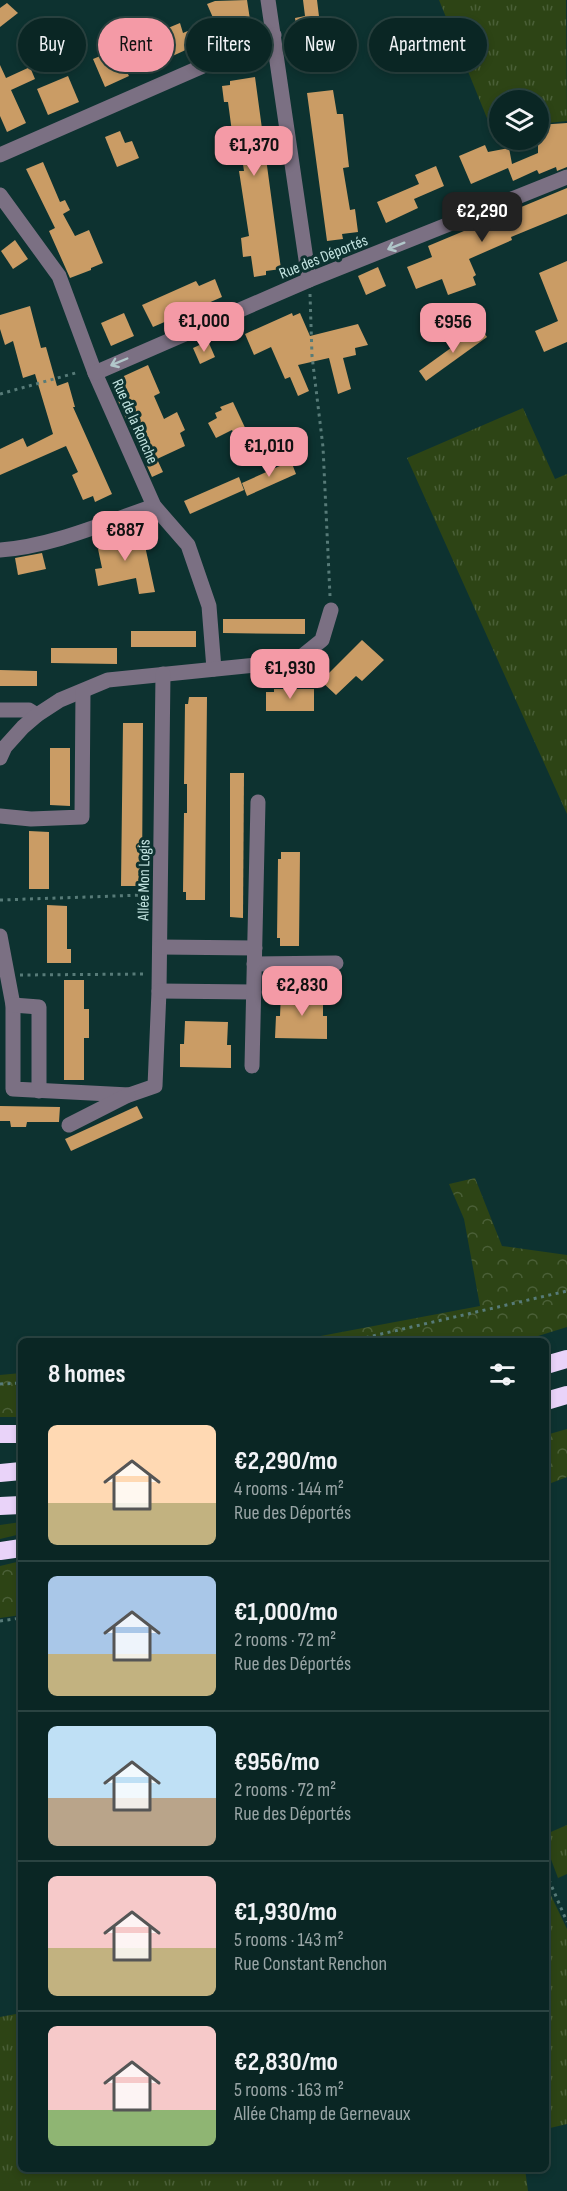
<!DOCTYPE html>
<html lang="en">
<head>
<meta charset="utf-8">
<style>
  body { margin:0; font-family:"Sofia Sans Condensed",sans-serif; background:#132e2c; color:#f1f3f6; height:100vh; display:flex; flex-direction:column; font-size:22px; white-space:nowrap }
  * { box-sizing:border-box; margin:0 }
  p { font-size:20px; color:#99a5a6 }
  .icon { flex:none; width:33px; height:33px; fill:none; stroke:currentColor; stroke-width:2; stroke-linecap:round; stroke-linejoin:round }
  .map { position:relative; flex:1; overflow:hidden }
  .details { position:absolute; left:18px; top:1338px; width:531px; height:834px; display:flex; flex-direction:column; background:#0a2624; border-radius:9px; box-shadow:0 3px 9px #0003,0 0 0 2px #2a4341 }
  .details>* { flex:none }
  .guide { position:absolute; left:18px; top:18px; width:531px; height:54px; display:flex; gap:12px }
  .tools { position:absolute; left:489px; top:90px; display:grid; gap:12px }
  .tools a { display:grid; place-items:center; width:60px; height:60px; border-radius:50%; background:#0a2624; box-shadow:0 3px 9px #0003,0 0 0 2px #2a4341; font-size:30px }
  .price { position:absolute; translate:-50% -51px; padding:0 14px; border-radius:12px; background:#f49aa6; color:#111; font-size:20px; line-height:39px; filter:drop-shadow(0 2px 3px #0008) }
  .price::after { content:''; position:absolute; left:50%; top:36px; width:18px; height:14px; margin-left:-9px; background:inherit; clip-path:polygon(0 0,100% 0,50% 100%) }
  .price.current { background:#222; color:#fff }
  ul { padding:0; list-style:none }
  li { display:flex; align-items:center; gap:18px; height:150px; padding:0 30px }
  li+li { border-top:2px solid #2a4341 }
  li span { display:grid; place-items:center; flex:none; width:168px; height:120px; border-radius:9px; color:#555 }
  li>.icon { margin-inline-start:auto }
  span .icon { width:72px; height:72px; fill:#fffc; stroke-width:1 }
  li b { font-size:26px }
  h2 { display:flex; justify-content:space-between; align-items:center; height:72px; padding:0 30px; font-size:26px }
  .tag { padding:0 21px; border-radius:27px; background:#0a2624; box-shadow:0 3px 9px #0003,0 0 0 2px #2a4341; font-size:21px; line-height:54px }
  .tag.current { background:#f49aa6; color:#111 }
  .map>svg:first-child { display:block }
</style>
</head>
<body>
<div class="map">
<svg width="567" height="2191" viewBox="0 0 567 2191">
  <defs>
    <pattern id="grass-tufts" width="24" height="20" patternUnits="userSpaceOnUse" patternTransform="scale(1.5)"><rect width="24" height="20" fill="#2d4415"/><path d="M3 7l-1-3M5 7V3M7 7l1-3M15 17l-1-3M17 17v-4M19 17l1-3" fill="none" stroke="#4a5f37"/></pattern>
    <pattern id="forest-crowns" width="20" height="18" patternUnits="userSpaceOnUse" patternTransform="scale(1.5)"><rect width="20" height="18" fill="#2d4415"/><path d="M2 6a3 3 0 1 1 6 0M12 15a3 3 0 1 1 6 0" fill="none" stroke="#4a5f37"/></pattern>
  </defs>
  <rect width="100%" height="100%" fill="#0d3230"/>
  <g fill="url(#grass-tufts)">
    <path d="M439,0H566L567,121L539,124L538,100H500L499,128H491Z"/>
    <path d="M523,408L555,479L567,474V814L407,458Z"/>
    <path d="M567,1825V1874L558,1878L546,1846V1834Z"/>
    <path d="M546,1885L567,1929V2124L546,2129Z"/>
    <path d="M21,2013V2169H525L528,2191H0V2017Z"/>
  </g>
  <g fill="url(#forest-crowns)">
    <path d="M475,1178L502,1246L567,1255V1327L522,1341H294L480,1306L464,1219L449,1184Z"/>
    <path d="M21,1373V1417H0V1375Z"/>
    <path d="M567,1429V1477L546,1485V1435Z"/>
    <path d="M21,1522V1534L0,1539V1525Z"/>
    <path d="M21,1561V1615L0,1618V1566Z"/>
  </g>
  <g fill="#ca9c65">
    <path d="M247,0L251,26L218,30L222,40L194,52L192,47L164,60L161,54L126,70L129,76L105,87L93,59L180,23L183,33L214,20L207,4L215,1Z"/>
    <path d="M303,0H317L323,49L300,53L295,18L305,16Z"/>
    <path d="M7,3L18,13L0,27V8Z"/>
    <path d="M0,65L6,78L30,67L35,79L11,90L26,123L7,132L0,116Z"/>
    <path d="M68,76L79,102L48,115L37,89Z"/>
    <path d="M255,77L281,269L266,271V275L254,277L251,256L243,257L241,238L249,236L239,171H244L238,131L232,132L228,102H224L222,86L230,85V81Z"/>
    <path d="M333,90L337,114H343L349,167L343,168L350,210L355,209L358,232L342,234L343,239L327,241L307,93Z"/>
    <path d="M567,123V167L557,171L556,167L539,174L537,170L513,181L508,168L471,184L459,156L485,145L488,152L509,148L512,164L538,153V125Z"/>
    <path d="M120,131L125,143L132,141L139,158L117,167L105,137Z"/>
    <path d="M43,162L60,202L65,200L70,210L63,214L75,236L89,230L103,263L91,268V270L70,278L49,231L55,228L26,169Z"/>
    <path d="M436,166L444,186L414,199L418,208L386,223L377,202L419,184L415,175Z"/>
    <path d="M567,188V214L511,237L512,240L469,259L476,275L473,277L476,285L448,295L442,279L416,289L407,267L432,257L428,246Z"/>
    <path d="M15,240L28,259L13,269L1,251Z"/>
    <path d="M567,261V342L544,352L535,331L558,321L539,273Z"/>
    <path d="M378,267L386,286L366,295L358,276Z"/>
    <path d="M215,279L222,297L153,327L142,305L196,281L199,286Z"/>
    <path d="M30,306L41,348L46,347L57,386L68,382L75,407H73L112,494L95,502L93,496L83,500L72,475L78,472L66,446L0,475V449L23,438L27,447L53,434L35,374L23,378L13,341L5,345L0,329V315Z"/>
    <path d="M124,313L134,336L111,346L101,323Z"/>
    <path d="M292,313L293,316L300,313L310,336L358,324L368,345L355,348L356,355L343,358L351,389L338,394L329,358L298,365L309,391L298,396L290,377L285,379L271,347L254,355L245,334Z"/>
    <path d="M480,327L487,337L426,381L419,371Z"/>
    <path d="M208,341L215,357L200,364L193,348Z"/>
    <path d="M148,365L160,393L154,396L164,419L177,412L185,430L180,433L185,446L157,459L163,472L152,477L111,385L113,381Z"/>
    <path d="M233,402L248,434L236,439L232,430L216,438L208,423L217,418L215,413L222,410L220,407Z"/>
    <path d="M291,461L296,474L247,496L242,483Z"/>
    <path d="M239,477L244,490L190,514L184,501Z"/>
    <path d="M142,532L155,592L139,594L136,578L98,586L95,569L102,568L98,549L102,548L99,541Z"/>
    <path d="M42,553L46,569L18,575L15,558Z"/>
    <path d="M223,619H305V634L223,633Z"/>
    <rect x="131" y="631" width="65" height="16"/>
    <path d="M362,640L384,660L362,681L356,676L336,695L321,681Z"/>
    <path d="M51,648H117V664L51,663Z"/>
    <path d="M0,670L37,671V686H0Z"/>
    <path d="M274,689H314V711H266V692H274Z"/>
    <path d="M189,697H207L205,900H186V892H183L184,813H187V784H184L185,704H188Z"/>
    <path d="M123,723H143L142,879H139V886H121Z"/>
    <path d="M50,748H70V806L50,805Z"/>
    <path d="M230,773H244L243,918L230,917Z"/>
    <path d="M29,831L49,832V889H29Z"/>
    <path d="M281,852H300L299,946H280V938H277L278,859H281Z"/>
    <path d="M47,905L67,906V949H71V963H47Z"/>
    <path d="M64,980H84V1009H89V1038H84V1080H64Z"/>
    <path d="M281,992L323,993V1016H327V1039L275,1038L276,1016H280Z"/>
    <path d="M185,1021L228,1022L227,1045H231V1068L180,1067V1044H184Z"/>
    <path d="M0,1106L60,1107L59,1122H27L26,1127H11L10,1121H0Z"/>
    <path d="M137,1106L143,1118L71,1151L65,1139Z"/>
  </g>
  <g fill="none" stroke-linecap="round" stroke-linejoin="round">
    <g stroke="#577b78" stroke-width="3" stroke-dasharray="3 4.5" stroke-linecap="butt">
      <path d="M310,294L312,356L323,447L330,596"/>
      <path d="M0,394L79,372"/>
      <path d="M0,900L145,895"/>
      <path d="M20,975L146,974"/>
      <path d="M351,1341L567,1291"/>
      <path d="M0,1384L21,1383"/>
      <path d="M0,1621L21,1618"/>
      <path d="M546,1873L567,1922"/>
    </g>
    <g stroke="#7b7083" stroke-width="15">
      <path d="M268,0L309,280"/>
      <path d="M0,155L274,35"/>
      <path d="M0,195L59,276L95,373L154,506L188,545L209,606L214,669"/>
      <path d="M95,373L309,280L567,177"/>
      <path d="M0,550C53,546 104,523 154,506"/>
      <path d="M0,710H29L37,715"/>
      <path d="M0,758L5,747L23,727L37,715L60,700L108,680L296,661L322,640L331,610"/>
      <path d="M0,816L31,819L82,817L83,691"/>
      <path d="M0,936L13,1005V1089L129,1095L155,1086L159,991L163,674"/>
      <path d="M160,947L255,948"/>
      <path d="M254,964L336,963"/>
      <path d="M159,991L254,992"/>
      <path d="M13,1005L39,1007V1091"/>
      <path d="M252,1066L258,802"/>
      <path d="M69,1125L128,1095"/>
    </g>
    <g stroke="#e9d3f9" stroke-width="18">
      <path d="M546,1365L567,1359"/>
      <path d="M546,1401L567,1395"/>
      <path d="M0,1434H21"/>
      <path d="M0,1473L21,1471"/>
      <path d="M0,1506L21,1505"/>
      <path d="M0,1551L21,1548"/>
    </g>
  </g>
  <defs><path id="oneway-shaft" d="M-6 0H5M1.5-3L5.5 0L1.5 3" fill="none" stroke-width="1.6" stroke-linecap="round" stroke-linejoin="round" transform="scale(1.5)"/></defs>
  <g stroke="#b1c7ca">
    <use href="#oneway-shaft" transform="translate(396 246) rotate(158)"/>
    <use href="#oneway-shaft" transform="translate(119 362) rotate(157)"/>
  </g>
  <g text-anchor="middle" stroke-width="6" stroke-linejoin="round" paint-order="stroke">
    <g font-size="16" fill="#c3e4e1" stroke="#0d3230">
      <text transform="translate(323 256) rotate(-22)" y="6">Rue des Déportés</text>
      <text transform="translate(136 421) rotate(66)" y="6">Rue de la Ronche</text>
      <text transform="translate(143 880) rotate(-89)" y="6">Allée Mon Logis</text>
    </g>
  </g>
</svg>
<div class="tools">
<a><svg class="icon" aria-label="layers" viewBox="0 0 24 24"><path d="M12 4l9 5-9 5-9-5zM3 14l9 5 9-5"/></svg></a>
</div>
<b class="price" style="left:254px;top:177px">€1,370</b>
<b class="price current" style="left:482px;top:243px">€2,290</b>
<b class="price" style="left:204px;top:353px">€1,000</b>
<b class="price" style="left:453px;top:354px">€956</b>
<b class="price" style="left:269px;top:478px">€1,010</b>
<b class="price" style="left:125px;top:562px">€887</b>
<b class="price" style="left:290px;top:700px">€1,930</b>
<b class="price" style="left:302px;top:1017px">€2,830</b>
<div class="guide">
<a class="tag">Buy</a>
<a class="tag current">Rent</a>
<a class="tag">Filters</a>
<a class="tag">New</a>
<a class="tag">Apartment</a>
</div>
<section class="details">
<h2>8 homes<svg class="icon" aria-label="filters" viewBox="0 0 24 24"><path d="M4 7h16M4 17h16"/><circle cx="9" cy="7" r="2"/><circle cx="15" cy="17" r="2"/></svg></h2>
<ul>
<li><span style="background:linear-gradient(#ffd9b3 65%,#c2b280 0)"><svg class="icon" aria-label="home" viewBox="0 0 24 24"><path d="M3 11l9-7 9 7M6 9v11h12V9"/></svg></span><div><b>€2,290/mo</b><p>4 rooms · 144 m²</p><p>Rue des Déportés</p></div></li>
<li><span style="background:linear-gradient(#a9c7e8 65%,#c2b280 0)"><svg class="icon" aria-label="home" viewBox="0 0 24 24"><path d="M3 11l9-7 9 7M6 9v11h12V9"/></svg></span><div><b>€1,000/mo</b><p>2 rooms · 72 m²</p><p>Rue des Déportés</p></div></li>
<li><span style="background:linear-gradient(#bfe0f5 60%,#b9a48a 0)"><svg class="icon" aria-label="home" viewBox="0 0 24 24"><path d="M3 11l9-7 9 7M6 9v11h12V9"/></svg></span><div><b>€956/mo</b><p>2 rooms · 72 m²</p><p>Rue des Déportés</p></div></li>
<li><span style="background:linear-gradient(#f6c9c9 60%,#c2b280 0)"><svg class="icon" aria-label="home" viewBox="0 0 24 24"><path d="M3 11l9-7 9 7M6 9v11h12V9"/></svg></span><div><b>€1,930/mo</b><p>5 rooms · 143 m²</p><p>Rue Constant Renchon</p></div></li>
<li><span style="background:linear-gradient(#f6c9c9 70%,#8fb573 0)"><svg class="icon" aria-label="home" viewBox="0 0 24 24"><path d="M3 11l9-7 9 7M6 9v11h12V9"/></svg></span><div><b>€2,830/mo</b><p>5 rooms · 163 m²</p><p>Allée Champ de Gernevaux</p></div></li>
</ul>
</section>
</div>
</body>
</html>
